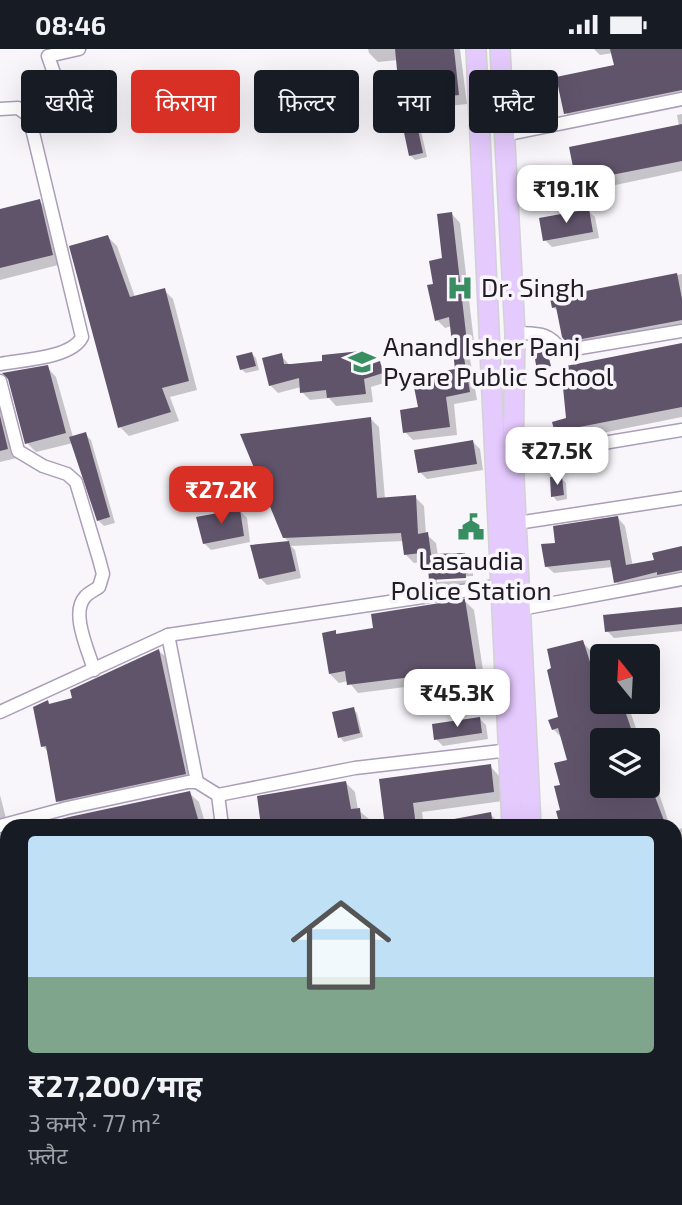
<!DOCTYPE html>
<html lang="hi">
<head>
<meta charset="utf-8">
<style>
  body { margin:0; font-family:"Exo 2","Noto Sans Devanagari",sans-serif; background:#242831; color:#f1f3f6; height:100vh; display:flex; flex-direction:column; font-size:26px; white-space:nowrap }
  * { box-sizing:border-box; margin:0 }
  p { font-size:23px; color:#9ea1a6 }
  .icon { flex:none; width:38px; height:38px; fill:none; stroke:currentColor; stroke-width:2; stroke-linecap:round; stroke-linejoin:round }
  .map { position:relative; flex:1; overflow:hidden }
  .sheet { position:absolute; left:0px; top:770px; width:682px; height:387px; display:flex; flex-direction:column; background:#171b24; border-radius:21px 21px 0 0; box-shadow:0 7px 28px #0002 }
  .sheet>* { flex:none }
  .guide { position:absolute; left:21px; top:21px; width:640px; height:63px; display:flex; gap:14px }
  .needle { width:46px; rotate:342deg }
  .fabs { position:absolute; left:590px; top:595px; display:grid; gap:14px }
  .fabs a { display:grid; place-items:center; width:70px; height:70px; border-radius:7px; background:#171b24; box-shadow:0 7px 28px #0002; font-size:35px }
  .price { position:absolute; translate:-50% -60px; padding:0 16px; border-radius:14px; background:#fff; color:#222; font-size:23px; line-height:46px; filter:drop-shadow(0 2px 4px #0008) }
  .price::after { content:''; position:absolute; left:50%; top:42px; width:21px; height:16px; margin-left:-10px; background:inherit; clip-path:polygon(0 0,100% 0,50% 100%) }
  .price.current { background:#d93025; color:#fff }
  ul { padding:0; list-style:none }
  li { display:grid; align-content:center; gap:14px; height:371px; padding:0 28px }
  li+li { border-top:2px solid #363941 }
  li span { display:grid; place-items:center; height:217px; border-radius:7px; color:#555 }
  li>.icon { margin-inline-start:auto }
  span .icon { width:126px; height:126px; fill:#fffc; stroke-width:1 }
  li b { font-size:30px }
  .chip { padding:0 24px; border-radius:7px; background:#171b24; box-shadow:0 7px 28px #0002; font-size:24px; line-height:63px }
  .chip.current { background:#d93025; color:#fff }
  .status { display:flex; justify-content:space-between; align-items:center; height:49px; padding:0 35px; background:#171b24; direction:ltr }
  .status svg { height:19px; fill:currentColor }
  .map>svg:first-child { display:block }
</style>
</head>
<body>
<div class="status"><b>08:46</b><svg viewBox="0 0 49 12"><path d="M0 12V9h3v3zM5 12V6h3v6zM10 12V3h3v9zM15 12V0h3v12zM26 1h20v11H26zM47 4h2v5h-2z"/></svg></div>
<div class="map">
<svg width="682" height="1156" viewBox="0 0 682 1156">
  <rect width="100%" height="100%" fill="#f8f6fb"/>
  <g fill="#0003">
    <path d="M368,0H460L467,55L411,61L402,51L398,11L378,13L369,4Z"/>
    <path d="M594,0H682V52L575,73L566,64L616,18L613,4L600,6Z"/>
    <path d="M682,65V122L587,142L578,133L679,77L677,66Z"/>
    <path d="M417,78L421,82L427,108L415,111L410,106Z"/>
    <path d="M39,152L49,161L62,215L0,231V162Z"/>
    <path d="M588,162L595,168L599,189L552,198L545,191Z"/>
    <path d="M452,165L460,174L476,310H470L477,351L454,355L457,386L413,391L405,383L420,360L457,321L452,277L445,279L437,271L435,236L444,211Z"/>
    <path d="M108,188L117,197L135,248L164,241L173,250L197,341L170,348L179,372L129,387L120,378Z"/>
    <path d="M682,225V281L576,300L563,287L559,263L553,258L552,251Z"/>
    <path d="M682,295V368L572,390L573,394L566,395L558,387L568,371Z"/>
    <path d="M360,304L368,312L369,317L379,314L387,322L390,332L371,338L373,353L336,357L329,349L310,351L302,343L301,338L278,344L270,336L281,306L290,317L324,313Z"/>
    <path d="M252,305L256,309L259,321L246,324L241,320Z"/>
    <path d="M47,318L56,328L73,388L85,385L91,391L115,474L104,477L98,471L73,394L36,403L27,394Z"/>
    <path d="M0,329V345L17,409L0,413Z"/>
    <path d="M370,369L379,378L385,450L415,448L424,457L426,485L436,494L438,507L464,505L473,514V527L437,529V533L473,531L474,538L440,539L431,530L430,525L423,518V513L414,514L405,505L404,492L291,497L295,501L301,529L267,536L260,529L252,497L290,494L284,488Z"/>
    <path d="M473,393L480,400L483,421L427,430L420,423Z"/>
    <path d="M561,429L566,434L567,450L557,452L553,447Z"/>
    <path d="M240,462L247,469L250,493L211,501L204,494Z"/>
    <path d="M618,469L625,477L633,518L656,513L682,500V530L623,540L616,533L613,518L554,524L546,517L557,495Z"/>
    <path d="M465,552L474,561L484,628L358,644L348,632L339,634L330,625L335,583L338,586L375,581Z"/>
    <path d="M682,560V582L614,589L607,582Z"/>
    <path d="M582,593L591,602L597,619L602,618V653H627L640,691H602V737H648V712L670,777H562V737L569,712L563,690L553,680L561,669Z"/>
    <path d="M159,602L168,610L193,733L66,761L58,752L49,704L43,697L47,653L51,656L74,650Z"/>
    <path d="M353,660L357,664L363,688L344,693L340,688Z"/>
    <path d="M479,669L486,676L488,690L443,697L436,690Z"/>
    <path d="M490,717L499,727L503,752L422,763L424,777H386L381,731Z"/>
    <path d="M345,733L355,743L358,761L369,770V777H263Z"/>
    <path d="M189,744L199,753L206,777H39Z"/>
    <path d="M0,746L8,777L2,781L1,787L7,785V872L0,869Z"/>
    <path d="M490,765L496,771L497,777H440L439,772Z"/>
    <path d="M682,779V805L676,807V782Z"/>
    <path d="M7,898V912L2,914L0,900Z"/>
    <path d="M676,952L682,958V1009L676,1012Z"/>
    <path d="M682,1025V1059L676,1062V1028Z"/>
    <path d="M682,1090V1156H612V1154L638,1150H676V1098L680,1103L677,1092Z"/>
    <path d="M32,1150H53L58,1156H6Z"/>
    <path d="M90,1150H318L299,1156H91Z"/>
    <path d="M410,1150H442L445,1156H393Z"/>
  </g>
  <g fill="#60546b">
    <path d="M395,0H454L459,46L400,52Z"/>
    <path d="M610,0H682V41L564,65L556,28L614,16Z"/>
    <path d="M682,75V112L576,133L569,98Z"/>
    <path d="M417,76L423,104L409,107L403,79Z"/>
    <path d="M40,150L53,206L0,219V160Z"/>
    <path d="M589,160L593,183L543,192L539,169Z"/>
    <path d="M452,163L468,302L463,303L470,343L446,348L450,378L403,384L400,361L418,358L412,328L455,320L449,268L435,272L427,236L433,235L429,212L442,209L437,165Z"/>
    <path d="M108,186L130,248L165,239L189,332L162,339L171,363L118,379L69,197Z"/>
    <path d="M677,224L682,250V271L566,293L562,288L556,258L552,259L550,249Z"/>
    <path d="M682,294V358L564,381L565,386L556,388L552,373L566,369L561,318Z"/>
    <path d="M361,302L363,318L380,312L383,324L364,330L366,345L327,349L326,341L300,344L299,329L269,337L262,309L282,304L284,315H291L322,312V306Z"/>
    <path d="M547,302L551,317L537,321L534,305Z"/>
    <path d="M252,303L256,317L240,321L236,307Z"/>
    <path d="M48,316L66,384L25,395L8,330L2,324Z"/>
    <path d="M0,367L8,400L0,402Z"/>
    <path d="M371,368L377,449L416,446L418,485L428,483L431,505L465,504L466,529L429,531L428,519H421V504L404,506L401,484L283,489L240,385Z"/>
    <path d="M86,383L110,468L97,472L69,388Z"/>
    <path d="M473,391L477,415L418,424L414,401Z"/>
    <path d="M550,428H562L564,446L551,448Z"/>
    <path d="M240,460L244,487L203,495L196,468Z"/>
    <path d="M618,467L626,516L654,511L652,504L682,497V521L657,526V523L614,534L610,511L545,518L541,495L555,494L553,477Z"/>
    <path d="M289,492L296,522L259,530L250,496Z"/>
    <path d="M465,550L476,620L347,636L345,622L329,625L322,584L336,581V585L373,579L371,565Z"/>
    <path d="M682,558V575L605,583L603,566Z"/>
    <path d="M583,591L592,619L602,616V653H622L635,691H602V737H651L666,777H560L556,762L560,761L554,737L560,736L554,714L567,711L558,679L552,681L548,671L558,668L547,621L551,619L547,600Z"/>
    <path d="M159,600L186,725L56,753L46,697L41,698L33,658L48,651L49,655L72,649L70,641Z"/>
    <path d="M354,658L360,684L338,689L332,663Z"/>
    <path d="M480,668L482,684L434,691L432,675Z"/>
    <path d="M491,715L494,743L413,754L416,777H385L379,730Z"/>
    <path d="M346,732L351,760L360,759L362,777H261L257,747Z"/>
    <path d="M190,742L200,777H34L69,768Z"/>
    <path d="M491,763L493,777H444V772Z"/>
  </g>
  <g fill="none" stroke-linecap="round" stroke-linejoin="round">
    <g stroke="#ab9eb8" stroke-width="15">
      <g id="street">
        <path d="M50,49L61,44L48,7L79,0"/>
        <path d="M0,60L18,59L29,67L82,288C72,309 22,311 0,315"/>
        <path d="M504,86L682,50"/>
        <path d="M515,284C537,285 548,282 562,302L682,282"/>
        <path d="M0,332L18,402L43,417L67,425L76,433L99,510L103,525L99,538C95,541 88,544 85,548C70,564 89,603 94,621"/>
        <path d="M513,409L682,381"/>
        <path d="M517,474L682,449"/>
        <path d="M521,560L682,530"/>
        <path d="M168,586L197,733"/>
        <path d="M0,663L168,586L503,536"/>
        <path d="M218,746L222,777"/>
        <path d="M0,777L67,759L188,733H197L218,746L355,719L510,701"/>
        <path d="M676,813L682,812"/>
        <path d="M0,872L7,870"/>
        <path d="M676,1011L682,1009"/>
        <path d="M329,1156L350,1150"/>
      </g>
    </g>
    <g stroke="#d2d1d3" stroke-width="22">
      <g id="primary">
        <path d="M476,0L512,777"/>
        <path d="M500,0L515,284L513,409L531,777"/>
        <path d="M529,1150V1156"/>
        <path d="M552,1150V1156"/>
      </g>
    </g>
    <use href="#street" stroke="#fff" stroke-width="12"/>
    <use href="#primary" stroke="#e5cafe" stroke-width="19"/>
  </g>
  <defs>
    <g id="hospital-bare" transform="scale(2.1)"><path d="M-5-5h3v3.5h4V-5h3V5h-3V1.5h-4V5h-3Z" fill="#388e61" stroke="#f8f6fb" stroke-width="2.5" paint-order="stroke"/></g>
    <g id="school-bare" transform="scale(2.1)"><path d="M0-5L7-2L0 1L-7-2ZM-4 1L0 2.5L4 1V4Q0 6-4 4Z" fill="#388e61" stroke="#f8f6fb" stroke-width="2.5" paint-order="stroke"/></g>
    <g id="civic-bare" transform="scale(2.1)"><path d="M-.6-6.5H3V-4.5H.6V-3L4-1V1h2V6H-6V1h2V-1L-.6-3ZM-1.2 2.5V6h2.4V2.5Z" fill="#388e61" stroke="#f8f6fb" stroke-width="2.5" paint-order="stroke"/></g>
  </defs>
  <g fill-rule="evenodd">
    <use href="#hospital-bare" x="460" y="239"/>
    <use href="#school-bare" x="362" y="313"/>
    <use href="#civic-bare" x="471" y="478"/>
  </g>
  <g text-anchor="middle" stroke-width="7" stroke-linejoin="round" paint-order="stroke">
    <g font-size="26" fill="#201b25" stroke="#f8f6fb" text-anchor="start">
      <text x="481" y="248">Dr. Singh</text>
      <text x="383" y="307">Anand Isher Panj<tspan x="383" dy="30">Pyare Public School</tspan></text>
      <text x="471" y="521" text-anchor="middle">Lasaudia<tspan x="471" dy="30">Police Station</tspan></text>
    </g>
  </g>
</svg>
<div class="fabs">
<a><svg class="needle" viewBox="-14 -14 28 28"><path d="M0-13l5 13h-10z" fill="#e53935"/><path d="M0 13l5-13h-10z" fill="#9ea1a6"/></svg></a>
<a><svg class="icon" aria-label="layers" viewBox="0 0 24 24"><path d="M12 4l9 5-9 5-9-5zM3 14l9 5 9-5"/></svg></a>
</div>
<b class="price" style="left:566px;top:176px">₹19.1K</b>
<b class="price" style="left:557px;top:438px">₹27.5K</b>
<b class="price current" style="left:221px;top:477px">₹27.2K</b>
<b class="price" style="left:457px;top:680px">₹45.3K</b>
<div class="guide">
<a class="chip">खरीदें</a>
<a class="chip current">किराया</a>
<a class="chip">फ़िल्टर</a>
<a class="chip">नया</a>
<a class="chip">फ़्लैट</a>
</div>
<section class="sheet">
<ul>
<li><span style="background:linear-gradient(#bfe0f5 65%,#7fa58c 0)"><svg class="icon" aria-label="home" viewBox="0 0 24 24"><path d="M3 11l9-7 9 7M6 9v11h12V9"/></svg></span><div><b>₹27,200/माह</b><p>3 कमरे · 77 m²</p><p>फ़्लैट</p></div></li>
</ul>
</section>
</div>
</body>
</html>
